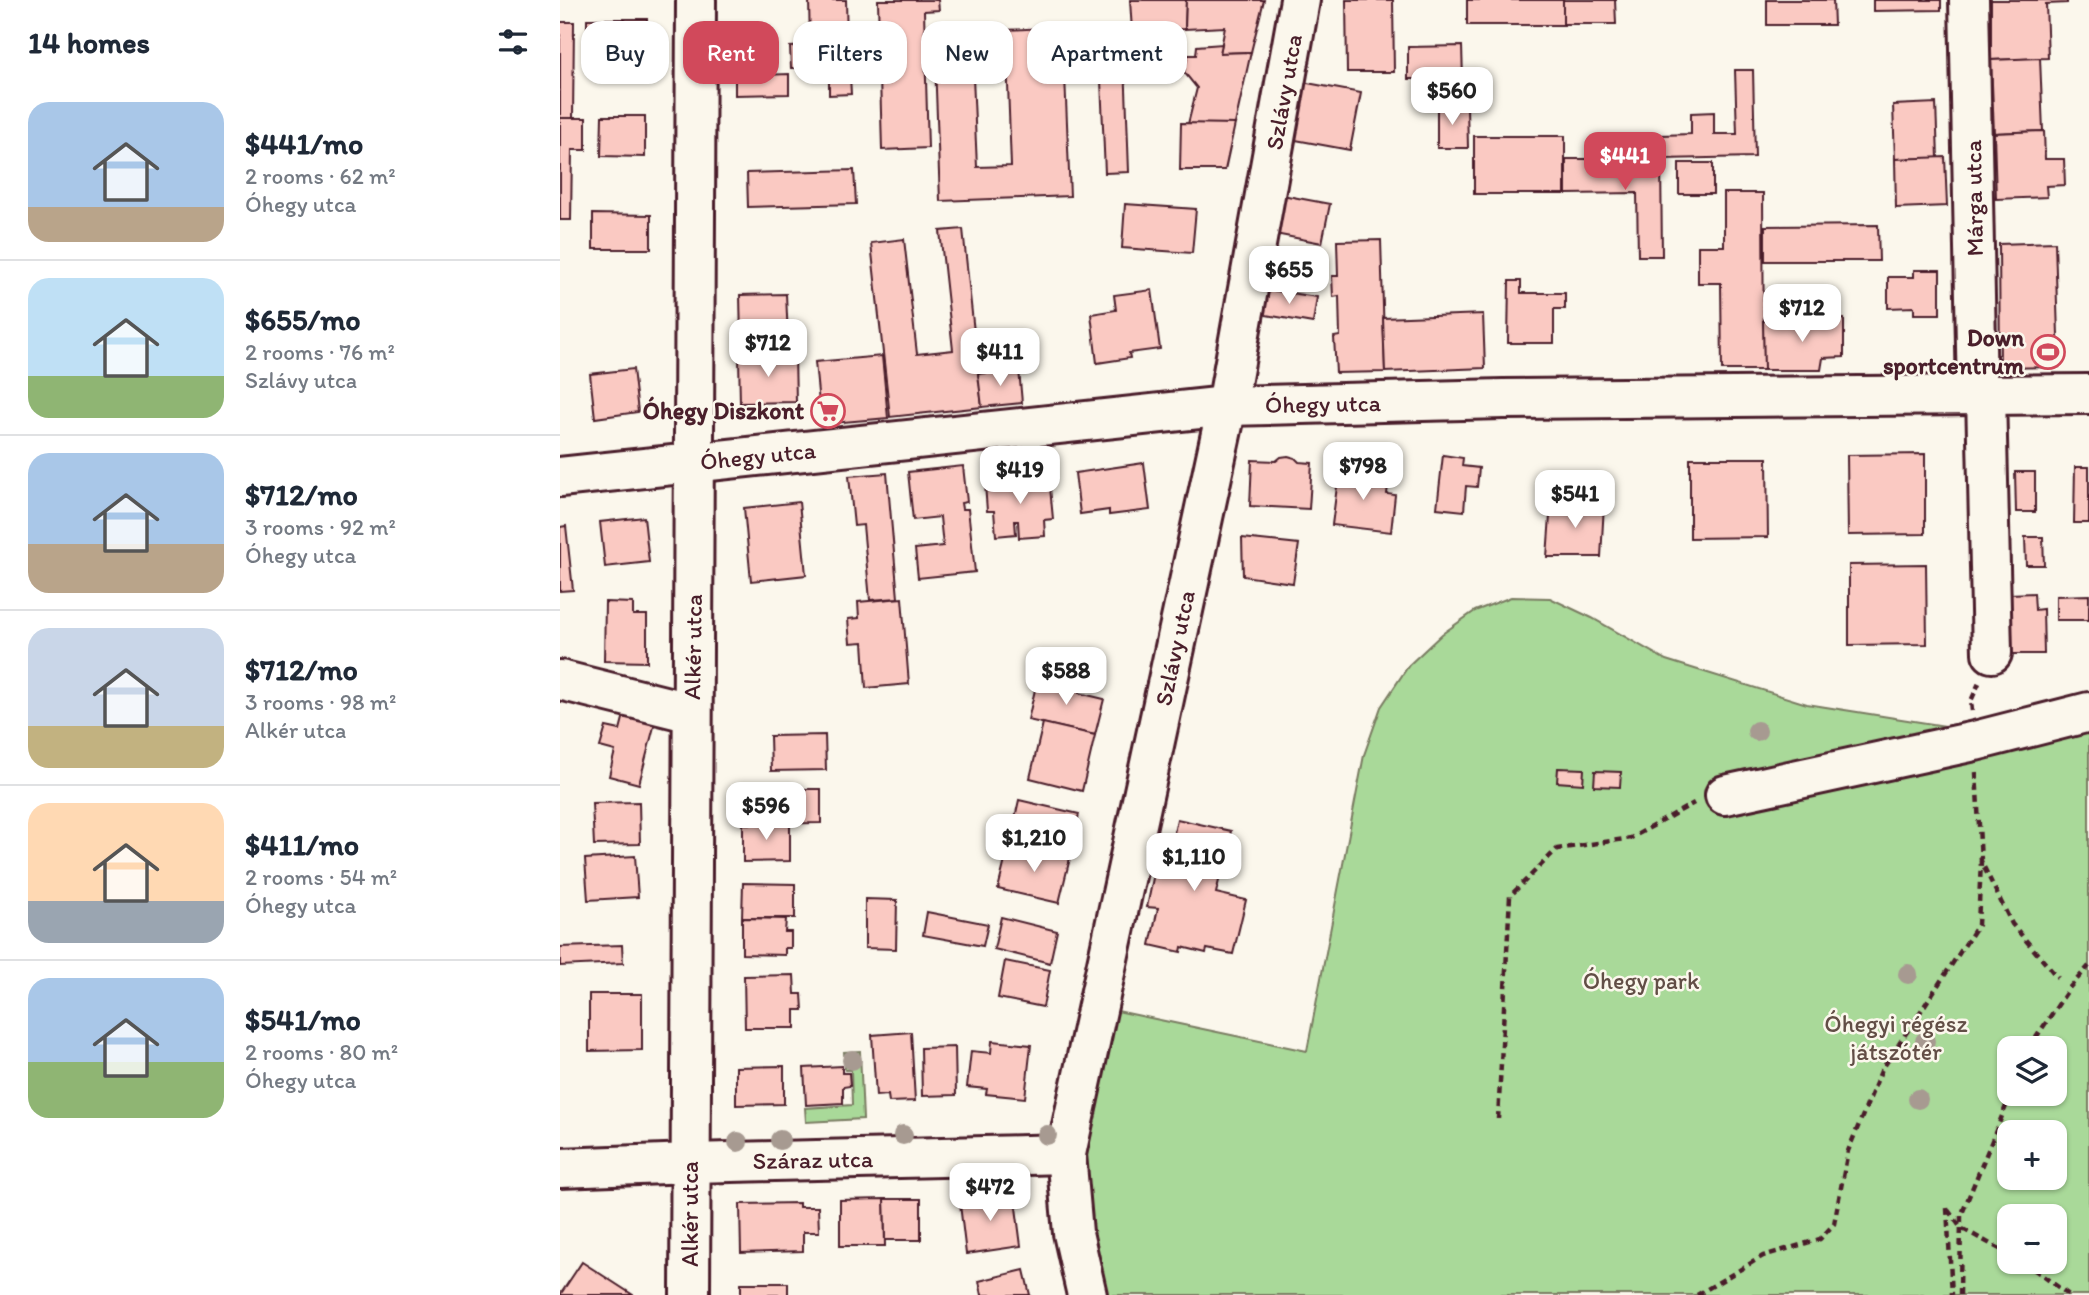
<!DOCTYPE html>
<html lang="en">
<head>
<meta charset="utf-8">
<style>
  body { margin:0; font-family:Itim,sans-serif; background:#f6f6f7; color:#1f2937; height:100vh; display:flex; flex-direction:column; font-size:26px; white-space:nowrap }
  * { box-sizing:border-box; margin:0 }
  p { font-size:23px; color:#747a83 }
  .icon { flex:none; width:38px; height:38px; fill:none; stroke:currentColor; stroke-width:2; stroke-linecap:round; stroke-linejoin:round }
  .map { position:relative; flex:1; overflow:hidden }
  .details { display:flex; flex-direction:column; background:#fff; width:560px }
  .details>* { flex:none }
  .top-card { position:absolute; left:21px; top:21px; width:665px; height:63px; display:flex; gap:14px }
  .controls { position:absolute; left:1437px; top:1036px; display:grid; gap:14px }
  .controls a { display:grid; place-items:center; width:70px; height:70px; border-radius:14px; background:#fff; box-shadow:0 2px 5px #0004; font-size:35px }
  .price { position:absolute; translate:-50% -60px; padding:0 16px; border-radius:14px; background:#fff; color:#222; font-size:23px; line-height:46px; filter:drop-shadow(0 2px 4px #0008) }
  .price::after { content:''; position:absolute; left:50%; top:42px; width:21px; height:16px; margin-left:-10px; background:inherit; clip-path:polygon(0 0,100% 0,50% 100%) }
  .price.selected { background:#d1495b; color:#fff }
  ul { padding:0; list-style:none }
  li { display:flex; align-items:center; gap:21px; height:175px; padding:0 28px }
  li+li { border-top:2px solid #e0e1e3 }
  li span { display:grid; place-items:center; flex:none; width:196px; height:140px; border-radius:21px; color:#555 }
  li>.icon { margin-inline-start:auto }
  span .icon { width:84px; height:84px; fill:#fffc; stroke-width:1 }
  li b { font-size:30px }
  h2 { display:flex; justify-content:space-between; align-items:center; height:84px; padding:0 28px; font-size:30px }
  .tag { padding:0 24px; border-radius:21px; background:#fff; box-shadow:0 2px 5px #0004; font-size:24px; line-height:63px }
  .tag.selected { background:#d1495b; color:#fff }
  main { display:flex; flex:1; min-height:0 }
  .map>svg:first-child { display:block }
</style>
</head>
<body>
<main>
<section class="details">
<h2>14 homes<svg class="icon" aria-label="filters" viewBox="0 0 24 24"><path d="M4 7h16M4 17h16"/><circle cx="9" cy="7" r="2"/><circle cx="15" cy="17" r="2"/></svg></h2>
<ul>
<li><span style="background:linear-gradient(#a9c7e8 75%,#b9a48a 0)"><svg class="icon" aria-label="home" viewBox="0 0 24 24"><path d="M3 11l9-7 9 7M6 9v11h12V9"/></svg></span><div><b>$441/mo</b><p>2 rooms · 62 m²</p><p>Óhegy utca</p></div></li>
<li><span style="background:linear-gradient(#bfe0f5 70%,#8fb573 0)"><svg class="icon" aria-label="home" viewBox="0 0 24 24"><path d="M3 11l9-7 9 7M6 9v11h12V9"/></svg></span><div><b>$655/mo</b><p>2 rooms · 76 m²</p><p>Szlávy utca</p></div></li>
<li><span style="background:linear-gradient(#a9c7e8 65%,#b9a48a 0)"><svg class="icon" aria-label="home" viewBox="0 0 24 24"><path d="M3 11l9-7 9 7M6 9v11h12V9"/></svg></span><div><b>$712/mo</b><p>3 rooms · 92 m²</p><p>Óhegy utca</p></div></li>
<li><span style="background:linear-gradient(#c9d6e8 70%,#c2b280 0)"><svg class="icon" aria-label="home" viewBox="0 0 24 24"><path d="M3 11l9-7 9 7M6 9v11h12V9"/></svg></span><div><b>$712/mo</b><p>3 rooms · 98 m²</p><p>Alkér utca</p></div></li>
<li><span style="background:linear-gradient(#ffd9b3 70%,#9aa5b1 0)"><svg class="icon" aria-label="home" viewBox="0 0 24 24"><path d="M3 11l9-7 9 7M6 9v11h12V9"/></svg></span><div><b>$411/mo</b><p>2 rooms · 54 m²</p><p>Óhegy utca</p></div></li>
<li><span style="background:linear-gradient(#a9c7e8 60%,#8fb573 0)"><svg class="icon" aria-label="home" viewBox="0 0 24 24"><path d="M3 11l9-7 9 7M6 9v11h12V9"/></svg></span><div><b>$541/mo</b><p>2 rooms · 80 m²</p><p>Óhegy utca</p></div></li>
</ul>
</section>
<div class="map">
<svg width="1529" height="1295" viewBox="0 0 1529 1295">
  <rect width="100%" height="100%" fill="#fbf7ec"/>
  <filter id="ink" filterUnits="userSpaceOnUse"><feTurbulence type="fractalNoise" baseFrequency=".0143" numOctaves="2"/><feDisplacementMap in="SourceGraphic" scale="14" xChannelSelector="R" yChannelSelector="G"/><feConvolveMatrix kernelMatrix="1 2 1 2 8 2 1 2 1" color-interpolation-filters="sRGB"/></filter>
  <g filter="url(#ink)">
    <g fill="#a9d999" stroke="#7a7c62" stroke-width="2" fill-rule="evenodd">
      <path d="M951,597L990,598L1032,618L1106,660L1247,704L1404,729L1529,700V1295H539L520,1154L557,1011L747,1051L804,755L821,707L849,665L882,634L915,611ZM1449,1048H1494V1094H1449ZM1449,1132H1494V1178H1449ZM1449,1216H1494V1262H1449Z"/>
      <path d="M300,1051L303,1119L246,1122L245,1108L292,1105L291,1070H285L284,1052Z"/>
    </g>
    <g fill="#fac9c2" stroke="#4a1f2b" stroke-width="2">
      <path d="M249,0H286L287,41L250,43Z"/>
      <path d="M318,0H378L379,10L364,11L368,148L322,150Z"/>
      <path d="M570,0H626L625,29L572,31Z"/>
      <path d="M626,0H704L691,52L660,53L665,27L625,29Z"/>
      <path d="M786,0H833L834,72H787Z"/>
      <path d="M907,0H1003L1004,25H907Z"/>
      <path d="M1003,0H1055L1056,24H1003Z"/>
      <path d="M1207,0H1273L1274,25H1207Z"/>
      <path d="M1313,0H1381V10L1313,11Z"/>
      <path d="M1431,0H1507V3L1486,4L1488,58L1431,60Z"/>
      <rect x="27" y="19" width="60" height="38"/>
      <path d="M0,22H14L13,118H0Z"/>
      <path d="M503,27L510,196L380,201L374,34L411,32L417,167L451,166L446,30Z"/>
      <path d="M564,33L569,172L545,173L539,34Z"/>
      <path d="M662,44L660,53L691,52L675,124H628L637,88L624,72L628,55H636L637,46Z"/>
      <path d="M250,46L251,68H231L230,47Z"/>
      <path d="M902,46L903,79H848V47Z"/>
      <path d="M1480,58L1483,131L1434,133L1431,60Z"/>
      <path d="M1175,70H1193L1195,157L1101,159V135L1131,134V113L1154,112V134H1177Z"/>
      <path d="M229,74V94L175,95V76Z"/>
      <path d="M269,76H290L291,94L269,95Z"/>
      <path d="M742,82L801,93L790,150L730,139Z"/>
      <path d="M1376,103L1378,158L1335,159L1333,105Z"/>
      <path d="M877,106H907L908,148H877Z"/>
      <path d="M42,116H85V157L41,156Z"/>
      <path d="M0,118H26V150H12L11,220H0Z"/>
      <path d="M621,123L675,124L665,170H620Z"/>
      <path d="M1483,131H1484L1485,159H1504L1505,185L1486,186L1487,197L1436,199L1434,133Z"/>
      <rect x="914" y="136" width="91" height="58"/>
      <path d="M1385,157L1387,206L1336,208L1335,159Z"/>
      <path d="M1006,159H1101L1102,256H1078L1077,193L1006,194Z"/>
      <rect x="1119" y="163" width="34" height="31"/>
      <path d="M294,170L296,204L188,207L187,173Z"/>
      <path d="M1164,193H1203L1204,370H1162L1161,283H1138V246H1164Z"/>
      <path d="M722,195L770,204L762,243L715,234Z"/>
      <path d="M565,204L636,209L632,253L562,248Z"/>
      <path d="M33,214L91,215V249H33Z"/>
      <path d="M1318,225L1319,261H1205V226Z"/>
      <path d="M403,229L422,407L330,417L311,243L344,239L357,354L393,350L380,231Z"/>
      <path d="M821,240L825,372L776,373L774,337L780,336L779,296L773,297L772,276H778L777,241Z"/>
      <path d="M1495,242L1499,367L1440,368L1439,244Z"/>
      <path d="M1354,270H1380V314H1354V307L1328,308V277H1354Z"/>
      <path d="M949,281H961V293H1005V309H994V343H948Z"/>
      <path d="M704,289L757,297L753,323L700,314Z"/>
      <path d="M592,290L600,349L569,353L570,358L537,363L531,314L556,310L554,295Z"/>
      <path d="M226,294L228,338L181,339L180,295Z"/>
      <path d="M923,314L925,368L825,372L823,318Z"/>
      <path d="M1284,319V357L1263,358L1261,370H1204L1203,321Z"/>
      <path d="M235,355L236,402L180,403L179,357Z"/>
      <path d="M322,356L328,418L261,424L255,362Z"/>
      <path d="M73,369L78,412L35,418L30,374Z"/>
      <path d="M459,369L462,403L422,407L418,374Z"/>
      <path d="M1365,454V534L1288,535L1287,455Z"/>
      <path d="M883,455L903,458L902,466L919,468L917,487L906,486L904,511L877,508Z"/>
      <path d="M728,456L735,458L739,462L752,463L749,509L690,506L692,460L716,461L721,457Z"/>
      <path d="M1130,458H1207L1208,537L1130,538Z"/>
      <path d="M584,463L590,510L549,515V510L520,514L515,473Z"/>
      <path d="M403,466L407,502L401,503L402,509H408L415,572L358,578L355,549L383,546L380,517L353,520L348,472Z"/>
      <path d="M1515,467H1529V523H1514Z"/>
      <path d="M779,471L829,478L827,494L835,495L831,532L772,525Z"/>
      <path d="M1455,472H1475V512H1456Z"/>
      <path d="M327,473L338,598L310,600L303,525L294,526L289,476Z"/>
      <path d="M489,477L493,519L484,520L485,536L459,538L458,521H455L456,534L436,536L434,511H427L425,484Z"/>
      <path d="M239,502L246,575L191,581L184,508Z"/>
      <path d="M991,502L1044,505L1041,557H987Z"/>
      <path d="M84,517L89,562L45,567L40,522Z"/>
      <path d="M6,526L13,590L0,591V527Z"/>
      <path d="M1465,537H1483L1484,565H1466Z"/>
      <path d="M682,538L739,544L733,583L683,576Z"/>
      <path d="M1366,564L1367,644L1289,645V565Z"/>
      <path d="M1474,593L1475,610L1483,609L1484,654H1450L1449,594Z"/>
      <path d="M1529,595V620H1496V596Z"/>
      <path d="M342,598L349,684L306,688L303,642L290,643L288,619L299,618L298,602Z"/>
      <path d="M45,602L73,603V615H87V662L44,661Z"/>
      <path d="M501,676L521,681L519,693L544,699L535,735L468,720L477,681L498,687Z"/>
      <path d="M66,707L97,715L79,784L49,776L55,751L40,747L46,727L60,730Z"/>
      <path d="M483,723L535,735L522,791L470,778Z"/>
      <path d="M265,735L266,770L211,771L210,736Z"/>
      <path d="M998,768L1024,769L1023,784L997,782Z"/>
      <path d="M1035,771L1061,772L1060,787L1034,786Z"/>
      <path d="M182,789H261V823L183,824Z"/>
      <path d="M459,800L519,814L509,857L449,844Z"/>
      <path d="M79,802L80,844L34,845L32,803Z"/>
      <path d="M617,819L671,831L656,893L686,900L673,954L647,949L646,953L622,947L621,952L590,945L598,908L587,907L598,854L609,856Z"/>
      <path d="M230,823V861L183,862V824Z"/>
      <path d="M449,844L510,858L499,903L438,889Z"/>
      <path d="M75,856L78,897L28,900L25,859Z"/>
      <path d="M183,883L235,884V918H182Z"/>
      <path d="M305,899L337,900L336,949L305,948Z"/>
      <path d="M367,912L428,924L423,946L363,935Z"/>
      <path d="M441,917L497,931L490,963L434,949Z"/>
      <path d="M182,918L226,919L225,932H231V948H225V955L182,954Z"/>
      <path d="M62,945L63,963L0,966V947Z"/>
      <path d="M445,961L490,970L483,1007L438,998Z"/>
      <path d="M234,975L235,994H242L243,1010H235V1028H185L184,976Z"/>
      <path d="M29,994H82V1050L29,1051Z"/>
      <path d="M351,1032L355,1101L329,1102L328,1095L316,1096L312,1035Z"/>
      <path d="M432,1041L471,1045L465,1098L426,1094L427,1089L407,1087L411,1051L431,1053Z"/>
      <path d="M395,1047L396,1095L362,1096L361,1048Z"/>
      <path d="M224,1066V1104L176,1105V1067Z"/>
      <path d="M282,1066V1073H289L290,1086L283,1087V1103L246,1105L244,1068Z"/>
      <path d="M454,1192L461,1246L406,1254L399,1196L417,1194L418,1201L435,1198V1195Z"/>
      <path d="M324,1199H361V1240H325Z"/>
      <path d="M324,1199L325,1246H280V1200Z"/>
      <path d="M239,1203V1207H258L259,1232H243V1251L181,1253L180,1204Z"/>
      <path d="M22,1262L73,1295H0Z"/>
      <path d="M464,1270L470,1295H422L419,1281Z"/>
      <rect x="181" y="1283" width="47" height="12"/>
    </g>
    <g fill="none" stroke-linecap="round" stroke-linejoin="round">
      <g stroke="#4a1f2b" stroke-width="44">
        <g id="minor">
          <path d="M1409,0L1417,395"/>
          <path d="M1426,395L1432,653"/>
          <path d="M0,477L667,406L943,399L1529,394"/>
          <path d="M0,680L132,713"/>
          <path d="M1165,795L1415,741L1529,712"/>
          <path d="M0,1168L131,1163L506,1154"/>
          <path d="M130,1295L136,0"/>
          <path d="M527,1295L513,1233L506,1154L667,406L740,0"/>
        </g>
      </g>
      <g stroke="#4a1f2b" stroke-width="4.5" stroke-dasharray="7 5" stroke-linecap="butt">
        <path d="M1412,711L1411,701L1419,683"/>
        <path d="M1416,772L1421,861L1452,924L1498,978"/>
        <path d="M1469,1048L1510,987L1529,966"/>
        <path d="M938,1119L950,896L997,849L1071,838L1134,803"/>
        <path d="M1387,1208L1392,1295"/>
        <path d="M1388,1210L1401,1228L1449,1254"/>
        <path d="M1464,1262L1509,1295"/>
        <path d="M1137,1295L1203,1256L1260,1239L1274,1224L1288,1151L1321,1071L1418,925L1421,861"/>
        <path d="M1400,1295L1401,1216L1451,1094"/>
      </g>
      <use href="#minor" stroke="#fbf7ec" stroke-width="38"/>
    </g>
    <g fill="#a79a91">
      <circle cx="1197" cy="731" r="10"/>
      <circle cx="1348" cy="974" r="10"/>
      <circle cx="1365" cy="1041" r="10"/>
      <circle cx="292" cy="1060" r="10"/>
      <circle cx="1358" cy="1099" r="10"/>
      <circle cx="343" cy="1135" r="10"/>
      <circle cx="487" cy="1135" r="10"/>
      <circle cx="220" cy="1140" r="10"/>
      <circle cx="178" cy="1142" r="10"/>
    </g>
  </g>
  <defs>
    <g id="stadium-ring" transform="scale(1.75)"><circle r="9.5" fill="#fbf7ec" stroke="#d1495b" stroke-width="1.5"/><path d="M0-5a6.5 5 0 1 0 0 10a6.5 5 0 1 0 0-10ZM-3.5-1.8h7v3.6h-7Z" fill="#d1495b"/></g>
    <g id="supermarket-ring" transform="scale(1.75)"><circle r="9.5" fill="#fbf7ec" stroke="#d1495b" stroke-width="1.5"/><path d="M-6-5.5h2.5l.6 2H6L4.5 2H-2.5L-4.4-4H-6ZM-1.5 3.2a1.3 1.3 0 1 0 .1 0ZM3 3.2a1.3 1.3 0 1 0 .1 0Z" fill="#d1495b"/></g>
  </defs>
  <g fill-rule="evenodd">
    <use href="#stadium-ring" x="1488" y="352"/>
    <use href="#supermarket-ring" x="268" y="411"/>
  </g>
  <g text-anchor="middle" stroke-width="5" stroke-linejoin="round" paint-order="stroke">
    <g font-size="24" fill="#4a1f2b" stroke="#fbf7ec">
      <text transform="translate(724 92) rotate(-80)" y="8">Szlávy utca</text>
      <text transform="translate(1414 198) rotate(-91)" y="8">Márga utca</text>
      <text transform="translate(763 404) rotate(-1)" y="8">Óhegy utca</text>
      <text transform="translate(198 456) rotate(-6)" y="8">Óhegy utca</text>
      <text transform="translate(133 647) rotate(-89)" y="8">Alkér utca</text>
      <text transform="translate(615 648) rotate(-78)" y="8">Szlávy utca</text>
      <text transform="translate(253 1160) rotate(-1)" y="8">Száraz utca</text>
      <text transform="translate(130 1214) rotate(-90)" y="8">Alkér utca</text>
    </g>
    <g font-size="24" font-weight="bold" fill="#4a1f2b" stroke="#fbf7ec" text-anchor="end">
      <text x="1464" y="346">Down<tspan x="1464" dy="28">sportcentrum</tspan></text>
      <text x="244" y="419">Óhegy Diszkont</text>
    </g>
    <g font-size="24" fill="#624e46" stroke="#fbf7ec">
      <text x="1081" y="989">Óhegy park</text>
      <text x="1336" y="1032">Óhegyi régész<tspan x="1336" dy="28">játszótér</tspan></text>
    </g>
  </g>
</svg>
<div class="controls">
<a><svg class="icon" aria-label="layers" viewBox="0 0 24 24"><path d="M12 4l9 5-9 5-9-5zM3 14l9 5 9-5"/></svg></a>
<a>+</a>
<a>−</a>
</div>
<b class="price" style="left:892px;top:127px">$560</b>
<b class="price selected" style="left:1065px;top:192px">$441</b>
<b class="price" style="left:729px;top:306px">$655</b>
<b class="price" style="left:1242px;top:344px">$712</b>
<b class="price" style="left:208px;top:379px">$712</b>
<b class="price" style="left:440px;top:388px">$411</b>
<b class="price" style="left:803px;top:502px">$798</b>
<b class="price" style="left:460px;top:506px">$419</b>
<b class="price" style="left:1015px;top:530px">$541</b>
<b class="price" style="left:506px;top:707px">$588</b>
<b class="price" style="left:206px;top:842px">$596</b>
<b class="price" style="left:474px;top:874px">$1,210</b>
<b class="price" style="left:634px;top:893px">$1,110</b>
<b class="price" style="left:430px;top:1223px">$472</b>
<div class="top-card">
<a class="tag">Buy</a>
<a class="tag selected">Rent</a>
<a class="tag">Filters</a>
<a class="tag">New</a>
<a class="tag">Apartment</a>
</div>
</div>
</main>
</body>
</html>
